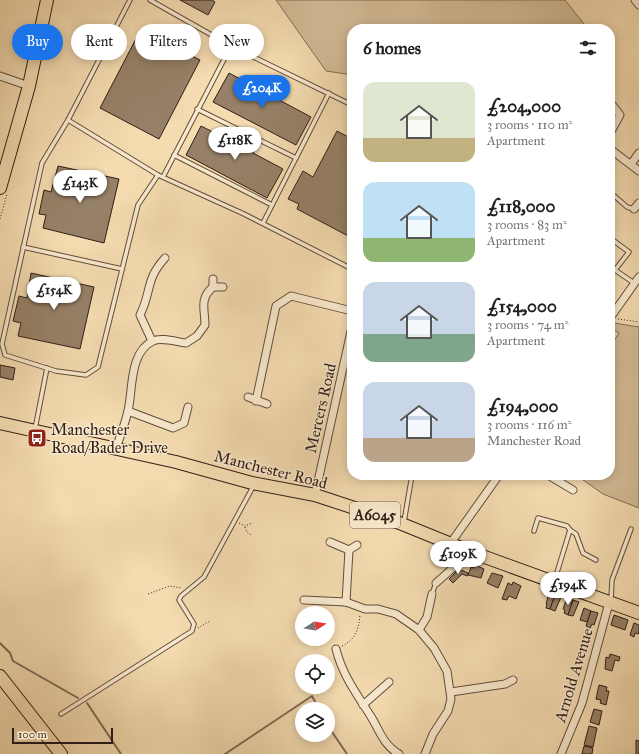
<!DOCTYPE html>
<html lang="en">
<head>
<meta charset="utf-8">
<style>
  body { margin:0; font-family:"IM FELL Great Primer",serif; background:#f2f2f2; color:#202124; height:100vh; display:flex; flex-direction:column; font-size:15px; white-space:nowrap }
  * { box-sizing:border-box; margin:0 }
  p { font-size:13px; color:#757577 }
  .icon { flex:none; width:22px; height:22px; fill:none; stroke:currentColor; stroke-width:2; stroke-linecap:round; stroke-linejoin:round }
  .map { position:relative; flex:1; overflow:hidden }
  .panel { position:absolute; left:347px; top:24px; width:268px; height:456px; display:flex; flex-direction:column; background:#fff; border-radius:16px; box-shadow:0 2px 10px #0003 }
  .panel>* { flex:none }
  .top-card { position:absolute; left:12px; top:24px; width:275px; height:36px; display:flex; gap:8px }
  .needle { width:26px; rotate:78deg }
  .tools { position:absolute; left:295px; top:606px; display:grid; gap:8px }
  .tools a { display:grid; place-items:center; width:40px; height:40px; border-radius:50%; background:#fff; box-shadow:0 2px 10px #0003; font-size:20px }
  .scale { position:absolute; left:12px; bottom:10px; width:101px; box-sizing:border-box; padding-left:4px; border:2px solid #311e17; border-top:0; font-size:11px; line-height:14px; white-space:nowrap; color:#311e17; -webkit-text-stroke:3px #f8e8cc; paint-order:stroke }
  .price { position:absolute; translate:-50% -34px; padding:0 9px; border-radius:14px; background:#fff; color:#222; font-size:13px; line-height:26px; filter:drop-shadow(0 1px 2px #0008) }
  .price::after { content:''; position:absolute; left:50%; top:24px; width:12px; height:9px; margin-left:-6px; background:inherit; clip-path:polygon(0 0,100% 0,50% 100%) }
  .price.current { background:#1a73e8; color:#fff }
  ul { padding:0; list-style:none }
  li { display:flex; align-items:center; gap:12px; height:100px; padding:0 16px }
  li span { display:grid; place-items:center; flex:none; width:112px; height:80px; border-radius:12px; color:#555 }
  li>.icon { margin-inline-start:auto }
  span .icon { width:48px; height:48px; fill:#fffc; stroke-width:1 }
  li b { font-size:17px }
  h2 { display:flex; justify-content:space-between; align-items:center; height:48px; padding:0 16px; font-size:17px }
  .chip { padding:0 14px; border-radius:18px; background:#fff; box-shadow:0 2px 10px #0003; font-size:14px; line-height:36px }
  .chip.current { background:#1a73e8; color:#fff }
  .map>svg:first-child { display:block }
</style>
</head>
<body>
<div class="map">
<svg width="639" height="754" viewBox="0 0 639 754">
  <rect width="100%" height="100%" fill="#f4dbb0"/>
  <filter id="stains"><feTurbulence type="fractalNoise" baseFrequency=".005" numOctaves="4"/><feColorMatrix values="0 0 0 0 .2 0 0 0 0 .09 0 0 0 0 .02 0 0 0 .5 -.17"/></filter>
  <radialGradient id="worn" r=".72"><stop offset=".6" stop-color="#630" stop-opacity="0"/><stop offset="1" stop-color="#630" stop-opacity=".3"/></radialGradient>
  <g fill="#d3bb96" stroke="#826c56">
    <path d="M276,0H565L588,29H352V75L326,71Z"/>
    <path d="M614,323L639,327V508L603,494L576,475H610V347L619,333L610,328Z"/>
  </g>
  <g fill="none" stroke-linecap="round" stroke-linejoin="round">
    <g stroke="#7e6954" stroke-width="2">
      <path d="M0,643L10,653L13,661L78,698"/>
      <path d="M87,703L121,754"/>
      <path d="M328,726L347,754"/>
      <path d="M225,754L312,696L319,709"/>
    </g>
  </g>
  <g fill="#968067" stroke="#311e17">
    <path d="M180,0H212L215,2L208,15Z"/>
    <path d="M141,29L200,60L159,139L100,108Z"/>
    <path d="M229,73L311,117L296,145L213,102Z"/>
    <path d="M201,126L229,140L233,133L257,146L253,153L283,169L267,198L186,155Z"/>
    <path d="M337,131L352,139V238L297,209L299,204L288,199L303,171L313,177Z"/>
    <path d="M58,166L119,179L104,243L43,228L46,215L39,214L44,190L51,192Z"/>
    <path d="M31,273L94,287L80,349L18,336L21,323L13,321L19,296L27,298Z"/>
    <path d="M0,365L15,368L13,380L0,377Z"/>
    <path d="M475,565L484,569L481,578L468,575L471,567L474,568Z"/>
    <path d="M459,569L468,573L467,576L462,574L453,583L449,579Z"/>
    <path d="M492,573L503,576L498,588L487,583Z"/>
    <path d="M513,582L521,586L516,599L509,596L507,600L502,599L508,583L512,585Z"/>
    <path d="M549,593L555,595L550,609L546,608L547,604H546Z"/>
    <path d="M555,595L561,597L555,611L550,609Z"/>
    <path d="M567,598L573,600L568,615L564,613L565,610L563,609Z"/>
    <path d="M573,600L579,602L573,616L568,615Z"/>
    <path d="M584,608L591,611L587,622L580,620Z"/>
    <path d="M591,611L598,613L594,625L592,624L590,628L586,626Z"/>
    <path d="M614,615L628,620L625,630L611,625Z"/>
    <path d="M634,623L639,625V634L635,633L634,637L630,635Z"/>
    <path d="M610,654L620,657L619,661L615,660L612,671L605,669L606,657L609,658Z"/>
    <path d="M599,685L607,687L606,691H609L606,705L600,703L601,700L596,699Z"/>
    <path d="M594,709L602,711L599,725L590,722Z"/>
    <path d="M589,726L597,728L593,747L584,745Z"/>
    <path d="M636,740L639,741V754H636Z"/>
    <path d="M584,746L593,748L592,754H582Z"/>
  </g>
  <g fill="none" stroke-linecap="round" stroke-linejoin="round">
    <g stroke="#624d3d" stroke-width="5.5">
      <g id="lane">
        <path d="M130,0L68,120L42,163L2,344L5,355L56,371L86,375L98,367L138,205L158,175"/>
        <path d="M150,0L231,46L352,105"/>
        <path d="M197,109L296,158"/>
        <path d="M68,120L158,175L244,214L352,269"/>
        <path d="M174,155L272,205"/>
        <path d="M163,177L231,46"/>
        <path d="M610,192L627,207L634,209"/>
        <path d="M263,223L329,93"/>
        <path d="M610,238L629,252L615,270L634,283"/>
        <path d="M23,247L122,269"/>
        <path d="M35,429L47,368"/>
        <path d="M404,522L412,475"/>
        <path d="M570,530L576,534L583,553L596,560"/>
        <path d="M534,531L538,518L567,526L570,530L555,579"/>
        <path d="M432,594L436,583"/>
        <path d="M611,600L612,580L631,529"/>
        <path d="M61,714L192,631L194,624L179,600L181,596L204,577L254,485"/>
      </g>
    </g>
    <g stroke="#624d3d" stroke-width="9">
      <g id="street">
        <path d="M635,0L639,5"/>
        <path d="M0,76L29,86"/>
        <path d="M610,102L620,115L610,133"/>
        <path d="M610,149L639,171"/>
        <path d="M631,164L639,153"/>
        <path d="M634,209L639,203"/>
        <path d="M213,287V279"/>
        <path d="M610,318L639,277"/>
        <path d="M152,341L140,315C152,291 145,280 165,258"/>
        <path d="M248,397L267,404"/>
        <path d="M256,401L276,306L291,296L352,311"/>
        <path d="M128,411L173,428L184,423L188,407"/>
        <path d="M116,449C120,436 125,424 128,411C133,390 129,352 153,341C161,337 177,342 186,343L197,336L205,325C205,309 199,299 213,287H223"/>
        <path d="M548,475L573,490"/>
        <path d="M315,495L352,327"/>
        <path d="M330,542L349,550L357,545"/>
        <path d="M450,544L499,475"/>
        <path d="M436,583L471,552"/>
        <path d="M304,600L346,602L365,609H378L396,614L419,630L434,648L447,671L451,699L448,711L433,734L425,754"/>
        <path d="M346,602L349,550"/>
        <path d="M419,630L427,617L432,594"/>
        <path d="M336,649C342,674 356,693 370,715C379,729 383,745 399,754"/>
        <path d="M451,692L505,684L513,680"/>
        <path d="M363,705L389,682"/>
        <path d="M561,754L582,703L609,603"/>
      </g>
    </g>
    <g stroke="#311e17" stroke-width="14">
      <g id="primary">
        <path d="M0,188L29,86L47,0"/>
        <path d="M0,423L176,462L252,483L315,495L397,522L471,552L639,613"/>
        <path d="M0,676L61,754"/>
      </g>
    </g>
    <g stroke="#311e17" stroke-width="1" stroke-dasharray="1 2" stroke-linecap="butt">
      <path d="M0,219L7,194"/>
      <path d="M618,319L639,322"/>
      <path d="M239,523L245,526L252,523"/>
      <path d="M245,527L247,532L251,535"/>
      <path d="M148,594L170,586L181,588"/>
      <path d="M198,628L210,621"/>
      <path d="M342,646C356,639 359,629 360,614"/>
    </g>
    <use href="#lane" stroke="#f8e8cc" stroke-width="3.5"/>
    <use href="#street" stroke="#f8e8cc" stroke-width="7"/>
    <use href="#primary" stroke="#f4dbb0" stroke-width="12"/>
  </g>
  <defs>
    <g id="bus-square" transform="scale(1)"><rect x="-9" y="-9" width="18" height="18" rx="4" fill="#8f2418" stroke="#f8e8cc"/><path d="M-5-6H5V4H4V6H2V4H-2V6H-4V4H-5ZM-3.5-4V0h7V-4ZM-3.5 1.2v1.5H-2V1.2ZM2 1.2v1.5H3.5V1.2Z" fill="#fff"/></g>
  </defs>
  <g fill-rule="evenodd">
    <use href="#bus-square" x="37" y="438"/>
  </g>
  <g text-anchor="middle" stroke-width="3" stroke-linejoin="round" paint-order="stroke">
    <rect fill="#f8e8cc" stroke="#6d5b4d" stroke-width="1" x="350" y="502" width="50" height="26" rx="3"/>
    <g font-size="15" font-weight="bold" fill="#311e17">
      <text x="375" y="520">A6045</text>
    </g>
    <g font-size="16" fill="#311e17" stroke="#f8e8cc">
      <text transform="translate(320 408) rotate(-77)" y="6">Mercers Road</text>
      <text transform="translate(271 469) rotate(14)" y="6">Manchester Road</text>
      <text transform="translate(573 675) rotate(-73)" y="6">Arnold Avenue</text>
    </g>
    <g font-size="16" fill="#311e17" stroke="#f8e8cc" text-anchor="start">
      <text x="51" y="435">Manchester<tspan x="51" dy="18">Road/Bader Drive</tspan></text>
    </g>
  </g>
  <rect width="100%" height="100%" filter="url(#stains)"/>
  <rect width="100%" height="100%" fill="url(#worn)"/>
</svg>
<div class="tools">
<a><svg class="needle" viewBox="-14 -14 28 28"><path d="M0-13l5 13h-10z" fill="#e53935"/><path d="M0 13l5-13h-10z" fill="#757577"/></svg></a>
<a><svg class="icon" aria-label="locate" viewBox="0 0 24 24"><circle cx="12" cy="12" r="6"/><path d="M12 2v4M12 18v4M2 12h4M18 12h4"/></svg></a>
<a><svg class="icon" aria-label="layers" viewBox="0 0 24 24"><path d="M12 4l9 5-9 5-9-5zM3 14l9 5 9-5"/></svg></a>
</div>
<div class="scale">100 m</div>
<b class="price current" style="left:262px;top:109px">£204K</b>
<b class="price" style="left:235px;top:161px">£118K</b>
<b class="price" style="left:80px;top:204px">£143K</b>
<b class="price" style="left:54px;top:311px">£154K</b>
<b class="price" style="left:458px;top:575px">£109K</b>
<b class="price" style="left:568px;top:606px">£194K</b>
<div class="top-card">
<a class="chip current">Buy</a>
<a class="chip">Rent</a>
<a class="chip">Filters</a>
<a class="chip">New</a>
</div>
<section class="panel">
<h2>6 homes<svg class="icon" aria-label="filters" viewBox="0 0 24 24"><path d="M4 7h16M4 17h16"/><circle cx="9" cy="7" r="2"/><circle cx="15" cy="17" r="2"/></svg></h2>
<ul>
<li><span style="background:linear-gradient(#dfe7d0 70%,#c2b280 0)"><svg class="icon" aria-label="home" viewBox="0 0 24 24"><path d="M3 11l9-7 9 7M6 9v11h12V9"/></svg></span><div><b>£204,000</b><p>3 rooms · 110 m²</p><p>Apartment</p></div></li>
<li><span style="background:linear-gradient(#bfe0f5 70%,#8fb573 0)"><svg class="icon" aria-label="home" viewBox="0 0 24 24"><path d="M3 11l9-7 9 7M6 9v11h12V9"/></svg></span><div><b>£118,000</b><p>3 rooms · 83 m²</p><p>Apartment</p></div></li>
<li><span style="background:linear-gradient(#c9d6e8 65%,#7fa58c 0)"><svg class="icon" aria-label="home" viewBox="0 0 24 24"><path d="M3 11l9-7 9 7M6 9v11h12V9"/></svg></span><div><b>£154,000</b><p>3 rooms · 74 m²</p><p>Apartment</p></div></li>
<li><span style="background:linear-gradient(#c9d6e8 70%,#b9a48a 0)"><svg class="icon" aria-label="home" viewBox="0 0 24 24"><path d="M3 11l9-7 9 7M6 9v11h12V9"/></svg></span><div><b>£194,000</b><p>3 rooms · 116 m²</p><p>Manchester Road</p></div></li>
</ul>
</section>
</div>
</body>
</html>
